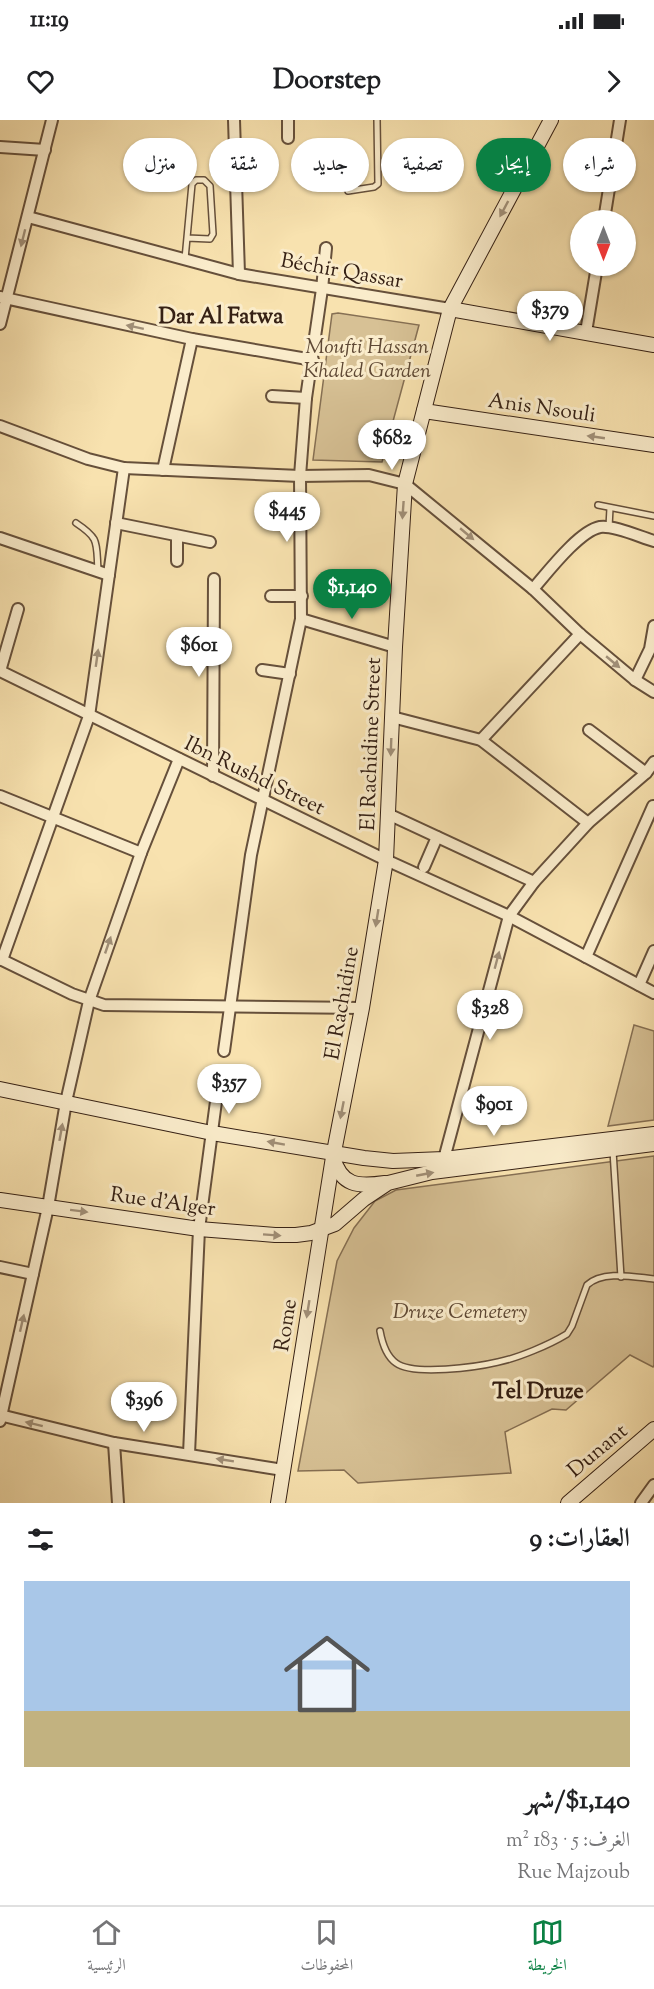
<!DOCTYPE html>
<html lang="ar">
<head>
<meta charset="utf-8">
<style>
  body { margin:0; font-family:"Sorts Mill Goudy",Amiri,serif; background:#f2f2f2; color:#202124; direction:rtl; height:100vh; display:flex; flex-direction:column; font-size:22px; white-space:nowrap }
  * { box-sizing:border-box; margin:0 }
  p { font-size:20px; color:#757577 }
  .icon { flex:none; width:33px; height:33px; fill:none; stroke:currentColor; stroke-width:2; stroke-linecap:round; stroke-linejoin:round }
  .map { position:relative; height:1383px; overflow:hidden; direction:ltr }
  .side { display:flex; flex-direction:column; background:#fff; flex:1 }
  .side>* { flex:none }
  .hud { position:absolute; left:18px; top:18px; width:618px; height:54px; direction:rtl; display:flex; gap:12px }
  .needle { width:39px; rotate:180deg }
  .buttons { position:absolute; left:570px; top:90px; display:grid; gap:12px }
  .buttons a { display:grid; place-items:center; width:66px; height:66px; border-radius:50%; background:#fff; box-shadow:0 2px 4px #0004; font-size:30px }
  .price { position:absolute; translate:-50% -51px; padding:0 14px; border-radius:21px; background:#fff; color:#222; font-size:20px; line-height:39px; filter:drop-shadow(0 2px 3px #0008) }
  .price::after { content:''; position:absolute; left:50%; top:36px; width:18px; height:14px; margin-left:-9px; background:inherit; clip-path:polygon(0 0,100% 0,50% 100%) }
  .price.current { background:#0b8043; color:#fff }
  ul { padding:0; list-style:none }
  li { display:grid; align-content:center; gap:12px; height:318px; padding:0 24px }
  li span { display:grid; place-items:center; height:186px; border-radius:0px; color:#555 }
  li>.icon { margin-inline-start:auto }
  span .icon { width:108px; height:108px; fill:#fffc; stroke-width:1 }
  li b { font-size:26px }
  h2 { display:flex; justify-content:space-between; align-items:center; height:72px; padding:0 24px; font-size:26px }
  .pill { padding:0 21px; border-radius:27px; background:#fff; box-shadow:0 2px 4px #0004; font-size:21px; line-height:54px }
  .pill.current { background:#0b8043; color:#fff }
  .status { display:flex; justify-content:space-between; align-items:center; height:42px; padding:0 30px; background:#fff; direction:ltr }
  .status svg { height:16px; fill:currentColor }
  header { display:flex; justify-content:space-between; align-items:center; height:78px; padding:0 24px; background:#fff; font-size:27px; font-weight:800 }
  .menu { display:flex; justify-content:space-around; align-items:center; height:84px; border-top:2px solid #e0e0e0; background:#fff; font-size:16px; color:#757577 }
  .menu a { display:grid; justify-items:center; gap:3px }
  .menu .current { color:#0b8043 }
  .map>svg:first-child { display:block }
</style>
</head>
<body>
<div class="status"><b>11:19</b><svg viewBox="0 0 49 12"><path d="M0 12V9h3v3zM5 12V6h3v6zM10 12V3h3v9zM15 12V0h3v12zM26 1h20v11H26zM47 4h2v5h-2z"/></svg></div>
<header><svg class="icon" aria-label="forward" viewBox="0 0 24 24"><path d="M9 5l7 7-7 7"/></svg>Doorstep<svg class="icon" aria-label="heart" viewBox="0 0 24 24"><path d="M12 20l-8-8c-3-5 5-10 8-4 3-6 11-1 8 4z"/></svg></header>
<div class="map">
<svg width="654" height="1383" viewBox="0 0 654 1383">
  <rect width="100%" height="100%" fill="#f8e2af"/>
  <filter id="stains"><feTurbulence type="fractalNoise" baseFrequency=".00333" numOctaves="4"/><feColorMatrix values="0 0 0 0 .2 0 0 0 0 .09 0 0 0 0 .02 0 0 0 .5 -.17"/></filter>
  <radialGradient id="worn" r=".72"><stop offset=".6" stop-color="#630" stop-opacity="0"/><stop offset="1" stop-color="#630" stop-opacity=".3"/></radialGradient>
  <g fill="#d7c195" stroke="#867054" stroke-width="1.5">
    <path d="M338,193L419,205L382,342L313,340L332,194Z"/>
    <path d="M634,905L654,911V1000L608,1006Z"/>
    <path d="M654,1036V1245L653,1247L630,1235L566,1290L552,1289L505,1312L511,1353L358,1363L344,1350L298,1351L337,1141L354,1108L375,1081L396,1070Z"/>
  </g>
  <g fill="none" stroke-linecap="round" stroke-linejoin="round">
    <g stroke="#66503b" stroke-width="8">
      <g id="lane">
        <path d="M348,71L374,67L378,64L377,0"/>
        <path d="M185,139L192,64L196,60H204L210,66L213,114L210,119L187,118"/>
        <path d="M598,385L654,396"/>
        <path d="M76,403C100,419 96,422 98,450"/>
        <path d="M609,407L610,388"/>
        <path d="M613,1031L621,1157"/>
        <path d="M380,1211C382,1222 386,1236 396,1243C414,1256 477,1247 498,1242C518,1238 549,1225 567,1214L572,1206L587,1165C603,1150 634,1157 654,1159"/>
      </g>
    </g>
    <g stroke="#66503b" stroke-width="14">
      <g id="street">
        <path d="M234,0L239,154"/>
        <path d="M288,0V18"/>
        <path d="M0,27L45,30"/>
        <path d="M28,97L239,154L450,189"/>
        <path d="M604,100L620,0"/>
        <path d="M0,177L192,219L313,240"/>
        <path d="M0,204L52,0"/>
        <path d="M586,212L597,146"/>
        <path d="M272,276L306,278"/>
        <path d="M0,306L88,339L124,348L300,356L369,355L405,364L533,469L580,514L635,560L654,572"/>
        <path d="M163,350L192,219"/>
        <path d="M116,403L210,422"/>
        <path d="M0,418L109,455"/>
        <path d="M177,441V416"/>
        <path d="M533,469C547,453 579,411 600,407C614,405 640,417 654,421"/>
        <path d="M271,476H302"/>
        <path d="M18,489L0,551L386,740L509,796L654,873"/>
        <path d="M301,499L395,527"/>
        <path d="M262,550L290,554"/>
        <path d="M635,560L650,529L654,506"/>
        <path d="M392,597L481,620L588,703"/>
        <path d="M589,610L646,653"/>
        <path d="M481,620L580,514"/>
        <path d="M213,656L214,459"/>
        <path d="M0,676L141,733"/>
        <path d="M388,694L534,762"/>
        <path d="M424,747L437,717"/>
        <path d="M586,837L653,686"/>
        <path d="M0,839L72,874L104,885L362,888"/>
        <path d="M2,840L89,596L124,348"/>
        <path d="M639,865L654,831"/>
        <path d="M224,931L251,735L301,499L300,356L306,278L322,169L326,128"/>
        <path d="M444,1039L509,796L534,762L588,703L646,653L654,642"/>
        <path d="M0,1147L33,1154"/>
        <path d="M0,1295L114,1323L283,1350"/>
        <path d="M0,1301L48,1087L66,982L89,881L141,733L179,639"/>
        <path d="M114,1323L118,1383"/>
        <path d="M189,1334L199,1109L217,974"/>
        <path d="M641,1383L654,1365"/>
      </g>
    </g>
    <g stroke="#352014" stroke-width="16">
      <g id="secondary">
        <path d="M450,189L654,225"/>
        <path d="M424,291L654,325"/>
        <path d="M0,969L212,1013L364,1038L393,1041L444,1039L654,1014"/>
        <path d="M333,1037C341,1066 358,1067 385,1063"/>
        <path d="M0,1080L199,1109L275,1115H296L311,1113L335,1104L364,1079L388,1063L432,1052L654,1024"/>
        <path d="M278,1383L333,1037L362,888L386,740L395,527L405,364L450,189L551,0"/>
        <path d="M568,1383L654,1309"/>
      </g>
    </g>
    <use href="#lane" stroke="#faeccb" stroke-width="5"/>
    <use href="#street" stroke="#faeccb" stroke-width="10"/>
    <use href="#secondary" stroke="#faeccb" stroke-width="14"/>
  </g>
  <defs><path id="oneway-solid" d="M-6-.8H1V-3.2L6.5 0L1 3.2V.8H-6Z" transform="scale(1.5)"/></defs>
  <g fill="#a19079">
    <use href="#oneway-solid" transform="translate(504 89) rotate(118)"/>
    <use href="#oneway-solid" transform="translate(23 118) rotate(104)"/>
    <use href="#oneway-solid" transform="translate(135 207) rotate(-168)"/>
    <use href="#oneway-solid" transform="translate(596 317) rotate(-172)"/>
    <use href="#oneway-solid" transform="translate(403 390) rotate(94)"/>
    <use href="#oneway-solid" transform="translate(467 414) rotate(40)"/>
    <use href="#oneway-solid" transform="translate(97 538) rotate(-82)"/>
    <use href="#oneway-solid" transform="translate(613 542) rotate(40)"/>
    <use href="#oneway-solid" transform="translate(391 627) rotate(92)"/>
    <use href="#oneway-solid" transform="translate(377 798) rotate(99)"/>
    <use href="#oneway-solid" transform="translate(108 825) rotate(-71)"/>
    <use href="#oneway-solid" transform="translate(497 840) rotate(-75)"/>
    <use href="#oneway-solid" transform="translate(342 990) rotate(101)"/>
    <use href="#oneway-solid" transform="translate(61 1012) rotate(-80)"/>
    <use href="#oneway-solid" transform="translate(276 1023) rotate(-170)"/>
    <use href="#oneway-solid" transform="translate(425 1054) rotate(-11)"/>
    <use href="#oneway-solid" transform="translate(79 1091) rotate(7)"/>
    <use href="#oneway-solid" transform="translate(272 1115) rotate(4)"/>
    <use href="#oneway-solid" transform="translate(308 1189) rotate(99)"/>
    <use href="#oneway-solid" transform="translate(22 1203) rotate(-77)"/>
    <use href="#oneway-solid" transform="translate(34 1304) rotate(-166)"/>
    <use href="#oneway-solid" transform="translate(225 1340) rotate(-171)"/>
  </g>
  <g text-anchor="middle" stroke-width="6" stroke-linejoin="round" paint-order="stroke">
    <g font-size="21" fill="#352014" stroke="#faeccb">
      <text transform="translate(342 150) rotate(10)" y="7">Béchir Qassar</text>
      <text transform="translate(542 287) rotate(8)" y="7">Anis Nsouli</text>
      <text transform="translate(370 624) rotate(-88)" y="7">El Rachidine Street</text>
      <text transform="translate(255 655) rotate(26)" y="7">Ibn Rushd Street</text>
      <text transform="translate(341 883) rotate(-80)" y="7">El Rachidine</text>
      <text transform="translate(163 1081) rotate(8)" y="7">Rue d'Alger</text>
      <text transform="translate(285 1205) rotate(-81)" y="7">Rome</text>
      <text transform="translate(597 1330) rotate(-40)" y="7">Dunant</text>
    </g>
    <g font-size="21" font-style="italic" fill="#5e4834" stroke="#faeccb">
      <text x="367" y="233">Moufti Hassan<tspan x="367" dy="24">Khaled Garden</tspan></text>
      <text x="460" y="1198">Druze Cemetery</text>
    </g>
    <g font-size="22" font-weight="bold" fill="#352014" stroke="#faeccb">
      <text x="221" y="203">Dar Al Fatwa</text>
      <text x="538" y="1278">Tel Druze</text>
    </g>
  </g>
  <rect width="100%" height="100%" filter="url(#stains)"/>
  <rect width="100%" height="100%" fill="url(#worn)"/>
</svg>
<div class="buttons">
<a><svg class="needle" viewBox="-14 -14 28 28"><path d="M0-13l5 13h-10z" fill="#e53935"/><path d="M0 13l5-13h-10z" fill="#757577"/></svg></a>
</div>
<b class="price" style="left:550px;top:222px">$379</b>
<b class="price" style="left:392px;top:351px">$682</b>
<b class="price" style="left:287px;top:423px">$445</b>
<b class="price current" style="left:352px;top:500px">$1,140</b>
<b class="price" style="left:199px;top:558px">$601</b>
<b class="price" style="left:490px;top:921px">$328</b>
<b class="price" style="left:229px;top:995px">$357</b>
<b class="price" style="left:494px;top:1017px">$901</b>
<b class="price" style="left:144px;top:1313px">$396</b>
<div class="hud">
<a class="pill">شراء</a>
<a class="pill current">إيجار</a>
<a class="pill">تصفية</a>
<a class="pill">جديد</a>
<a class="pill">شقة</a>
<a class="pill">منزل</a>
</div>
</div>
<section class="side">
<h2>العقارات: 9<svg class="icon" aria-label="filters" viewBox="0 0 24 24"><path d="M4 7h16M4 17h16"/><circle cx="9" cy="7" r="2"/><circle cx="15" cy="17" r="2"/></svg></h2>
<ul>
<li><span style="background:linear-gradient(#a9c7e8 70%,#c2b280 0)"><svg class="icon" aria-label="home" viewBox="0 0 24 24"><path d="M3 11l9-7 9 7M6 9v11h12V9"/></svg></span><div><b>$1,140/شهر</b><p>الغرف: 5 · 183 m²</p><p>Rue Majzoub</p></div></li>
</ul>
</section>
<nav class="menu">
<a class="current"><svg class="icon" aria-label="map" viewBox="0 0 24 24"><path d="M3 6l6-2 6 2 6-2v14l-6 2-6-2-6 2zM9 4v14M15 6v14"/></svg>الخريطة</a>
<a><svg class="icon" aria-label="saved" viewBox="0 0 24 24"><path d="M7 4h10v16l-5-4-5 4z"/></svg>المحفوظات</a>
<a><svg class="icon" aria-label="home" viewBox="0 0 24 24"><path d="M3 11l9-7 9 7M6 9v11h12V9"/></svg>الرئيسية</a>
</nav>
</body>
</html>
